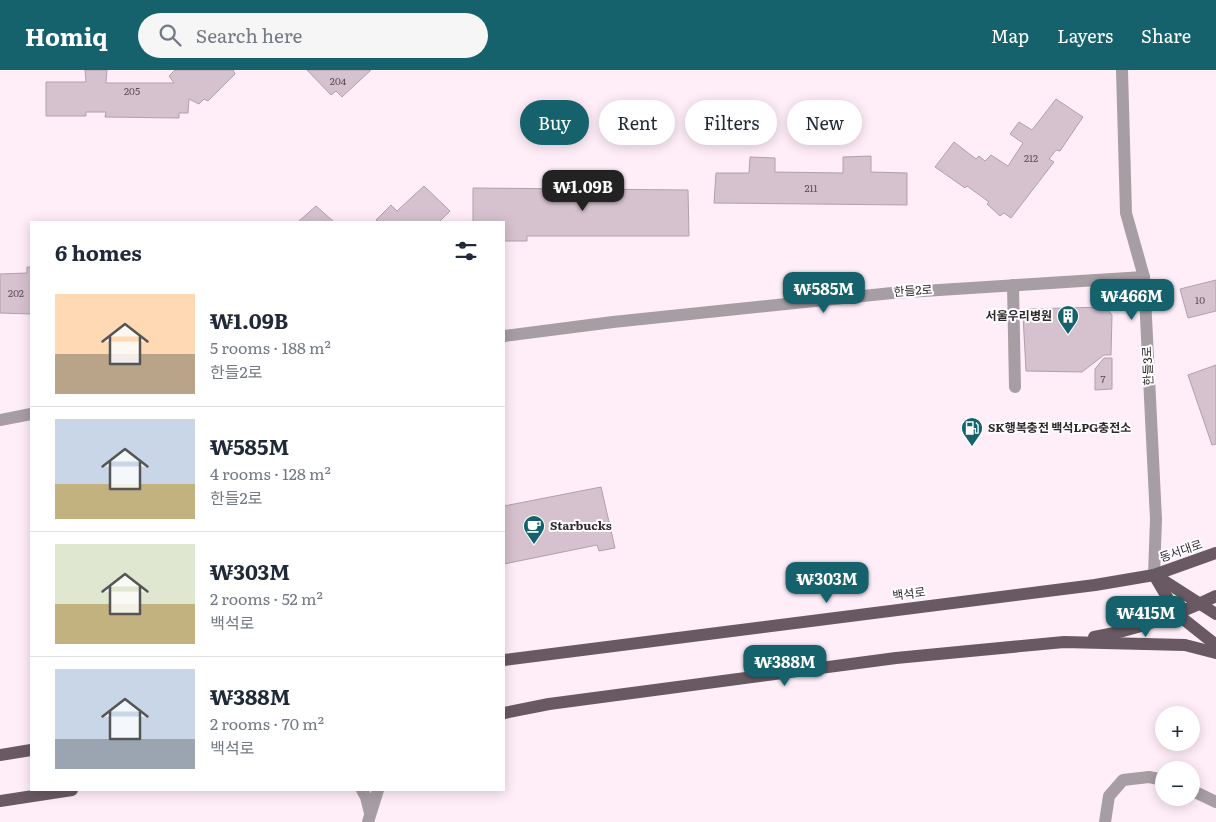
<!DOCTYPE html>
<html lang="en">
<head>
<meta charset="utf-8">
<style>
  body { margin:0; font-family:Literata,"Noto Sans KR",serif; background:#f6f6f7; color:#1f2937; height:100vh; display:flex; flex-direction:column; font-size:19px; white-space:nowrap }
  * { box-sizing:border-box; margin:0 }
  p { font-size:16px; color:#747a83 }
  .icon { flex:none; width:28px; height:28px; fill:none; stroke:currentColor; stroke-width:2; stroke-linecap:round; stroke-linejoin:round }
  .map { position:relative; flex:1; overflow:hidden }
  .side { position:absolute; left:30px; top:151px; width:475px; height:570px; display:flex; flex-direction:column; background:#fff; border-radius:0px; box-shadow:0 2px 12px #0003 }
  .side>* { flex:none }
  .banner { position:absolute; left:520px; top:30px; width:475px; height:45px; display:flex; gap:10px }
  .tools { position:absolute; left:1155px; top:636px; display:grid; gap:10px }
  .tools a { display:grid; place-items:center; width:45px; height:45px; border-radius:50%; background:#fff; box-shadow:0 2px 12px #0003; font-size:25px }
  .price { position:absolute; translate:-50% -42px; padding:0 11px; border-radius:10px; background:#15626d; color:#fff; font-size:16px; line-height:32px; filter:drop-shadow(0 1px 2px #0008) }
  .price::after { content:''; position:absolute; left:50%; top:30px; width:15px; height:11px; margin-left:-8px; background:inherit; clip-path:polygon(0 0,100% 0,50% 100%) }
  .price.selected { background:#222; color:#fff }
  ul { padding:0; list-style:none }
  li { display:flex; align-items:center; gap:15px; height:125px; padding:0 25px }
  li+li { border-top:1px solid #e0e1e3 }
  li span { display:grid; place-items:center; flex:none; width:140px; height:100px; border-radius:0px; color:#555 }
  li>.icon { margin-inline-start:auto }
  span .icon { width:60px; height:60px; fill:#fffc; stroke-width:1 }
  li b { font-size:21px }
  h2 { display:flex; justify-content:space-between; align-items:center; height:60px; padding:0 25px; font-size:21px }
  .tag { padding:0 18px; border-radius:22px; background:#fff; box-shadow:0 2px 12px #0003; font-size:18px; line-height:45px }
  .tag.selected { background:#15626d; color:#fff }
  header { display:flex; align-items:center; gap:30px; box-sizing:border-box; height:70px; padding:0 25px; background:#15626d; color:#fff }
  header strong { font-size:24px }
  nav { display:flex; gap:28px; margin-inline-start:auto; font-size:18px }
  .search { width:350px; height:45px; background:#f6f6f7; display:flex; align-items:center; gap:12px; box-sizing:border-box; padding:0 18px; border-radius:28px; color:#747a83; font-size:19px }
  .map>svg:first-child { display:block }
</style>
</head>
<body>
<header>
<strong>Homiq</strong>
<div class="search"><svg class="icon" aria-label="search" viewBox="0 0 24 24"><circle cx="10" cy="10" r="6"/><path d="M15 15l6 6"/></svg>Search here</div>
<nav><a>Map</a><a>Layers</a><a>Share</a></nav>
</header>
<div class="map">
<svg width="1216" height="752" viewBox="0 0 1216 752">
  <rect width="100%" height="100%" fill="#ffedf8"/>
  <g fill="#d6c2cf" stroke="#b39fac">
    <path d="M85,0H107L106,13H174L169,6L175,0H233L235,4L208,31L204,29L199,34L189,29L188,43H179V48L105,47L106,42H86V46H46V12H86Z"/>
    <path d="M307,0H371L342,27L336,21L331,25Z"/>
    <path d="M1056,29L1083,47L1060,81L1056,80L1049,89L1054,92L1011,148L1004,143L1000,146L987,134L989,132L967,116L965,118L935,97L954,72L976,89L979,86L985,91L991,85L1008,96L1023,73L1010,64L1019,52L1032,60Z"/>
    <path d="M871,86V102L907,103V135L714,133L716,103H749L750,87L775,88V102L843,103V87Z"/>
    <path d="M424,116L450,141L439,152H379L376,150L391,135L397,141Z"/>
    <path d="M473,118L688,120L689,166H527V171H504V152H473Z"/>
    <path d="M316,136L334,152H298Z"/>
    <path d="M27,197H31V244L0,243V204L27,203Z"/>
    <path d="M1216,210V241L1188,248L1180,219Z"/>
    <path d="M1105,237L1112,245L1111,285H1104L1082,302L1026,301L1023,245L1027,239Z"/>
    <path d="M1104,288H1112V319L1095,320V299Z"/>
    <path d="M1216,295V374L1212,375L1188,305Z"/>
    <path d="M601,417L615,478L599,481L597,475L504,494V436Z"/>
  </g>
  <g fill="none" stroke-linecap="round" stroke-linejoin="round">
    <g stroke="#a79ea4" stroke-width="12">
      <path d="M1122,0L1126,143L1144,207L1156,449L1154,505"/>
      <path d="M1013,215L1015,317"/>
      <path d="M504,266L613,252L892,223L1144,207"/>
      <path d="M0,350L31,344"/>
      <path d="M362,720L366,727L370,743"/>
      <path d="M1191,720L1216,732"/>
      <path d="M368,752L378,720"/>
      <path d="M1105,752L1109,726L1123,710L1149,707L1164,710"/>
    </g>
    <g stroke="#695963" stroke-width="12">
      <path d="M1154,505L1177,544L1216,575"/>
      <path d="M1158,507L1216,544"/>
      <path d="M1094,567C1136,560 1177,545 1216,526"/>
      <path d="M504,590L1095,515L1154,505L1216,483"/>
      <path d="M504,643L549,634L896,588L1064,572L1185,575L1216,583"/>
      <path d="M0,685L31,680"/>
      <path d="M0,731L72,720"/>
    </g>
  </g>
  <defs>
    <g id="building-pin" transform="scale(1.125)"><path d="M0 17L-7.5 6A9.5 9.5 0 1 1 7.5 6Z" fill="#15626d" stroke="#fff"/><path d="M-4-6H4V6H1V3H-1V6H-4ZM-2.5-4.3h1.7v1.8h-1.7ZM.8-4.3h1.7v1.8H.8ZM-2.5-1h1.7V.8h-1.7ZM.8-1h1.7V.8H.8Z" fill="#fff"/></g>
    <g id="fuel-pin" transform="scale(1.125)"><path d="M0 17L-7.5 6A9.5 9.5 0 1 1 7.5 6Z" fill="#15626d" stroke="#fff"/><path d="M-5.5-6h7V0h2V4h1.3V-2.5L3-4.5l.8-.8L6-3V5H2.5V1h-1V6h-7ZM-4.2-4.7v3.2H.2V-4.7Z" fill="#fff"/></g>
    <g id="cafe-pin" transform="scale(1.125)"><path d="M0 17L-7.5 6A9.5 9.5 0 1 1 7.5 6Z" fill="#15626d" stroke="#fff"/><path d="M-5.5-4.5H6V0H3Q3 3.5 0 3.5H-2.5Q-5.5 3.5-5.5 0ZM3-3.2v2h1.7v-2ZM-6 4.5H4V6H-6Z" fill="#fff"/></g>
  </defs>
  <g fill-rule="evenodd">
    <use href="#building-pin" x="1068" y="246"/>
    <use href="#fuel-pin" x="972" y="358"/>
    <use href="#cafe-pin" x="534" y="456"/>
  </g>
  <g text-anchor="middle" stroke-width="4" stroke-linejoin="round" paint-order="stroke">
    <g font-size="10" fill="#5a4e56">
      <text x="338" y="15">204</text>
      <text x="132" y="25">205</text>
      <text x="1031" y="92">212</text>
      <text x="811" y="122">211</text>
      <text x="16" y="227">202</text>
      <text x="1200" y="234">10</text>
      <text x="1103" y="313">7</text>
    </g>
    <g font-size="12" fill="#30282d" stroke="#fff">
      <text transform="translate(913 221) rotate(-4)" y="4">한들2로</text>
      <text transform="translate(1148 296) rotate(-93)" y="4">한들3로</text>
      <text transform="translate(1181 481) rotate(-19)" y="4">동서대로</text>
      <text transform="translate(909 524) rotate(-7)" y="4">백석로</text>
    </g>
    <g font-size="12" font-weight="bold" fill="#30282d" stroke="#fff" text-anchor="start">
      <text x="1052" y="250" text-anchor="end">서울우리병원</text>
      <text x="988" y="362">SK행복충전 백석LPG충전소</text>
      <text x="550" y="460">Starbucks</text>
    </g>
  </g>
</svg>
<div class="tools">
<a>+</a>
<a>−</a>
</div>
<b class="price selected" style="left:583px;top:142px">₩1.09B</b>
<b class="price" style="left:824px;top:244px">₩585M</b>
<b class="price" style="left:1132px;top:251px">₩466M</b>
<b class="price" style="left:827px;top:534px">₩303M</b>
<b class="price" style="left:1146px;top:568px">₩415M</b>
<b class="price" style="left:785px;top:617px">₩388M</b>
<div class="banner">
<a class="tag selected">Buy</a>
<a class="tag">Rent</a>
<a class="tag">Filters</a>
<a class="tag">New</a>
</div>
<section class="side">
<h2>6 homes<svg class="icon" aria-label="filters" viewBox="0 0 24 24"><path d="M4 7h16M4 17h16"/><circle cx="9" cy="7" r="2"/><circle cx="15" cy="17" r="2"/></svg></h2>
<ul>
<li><span style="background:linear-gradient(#ffd9b3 60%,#b9a48a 0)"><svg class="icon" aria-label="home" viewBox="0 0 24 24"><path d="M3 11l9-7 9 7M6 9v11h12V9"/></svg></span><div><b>₩1.09B</b><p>5 rooms · 188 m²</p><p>한들2로</p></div></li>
<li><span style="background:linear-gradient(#c9d6e8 65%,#c2b280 0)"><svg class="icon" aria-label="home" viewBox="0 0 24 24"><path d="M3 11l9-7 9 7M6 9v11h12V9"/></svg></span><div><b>₩585M</b><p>4 rooms · 128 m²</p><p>한들2로</p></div></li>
<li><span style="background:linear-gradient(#dfe7d0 60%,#c2b280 0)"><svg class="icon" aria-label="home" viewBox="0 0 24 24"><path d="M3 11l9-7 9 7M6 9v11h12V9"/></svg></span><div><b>₩303M</b><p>2 rooms · 52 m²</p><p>백석로</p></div></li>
<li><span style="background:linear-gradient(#c9d6e8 70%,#9aa5b1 0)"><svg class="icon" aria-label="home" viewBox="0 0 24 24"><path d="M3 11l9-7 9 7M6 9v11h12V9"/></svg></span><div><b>₩388M</b><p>2 rooms · 70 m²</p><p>백석로</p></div></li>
</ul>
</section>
</div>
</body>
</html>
